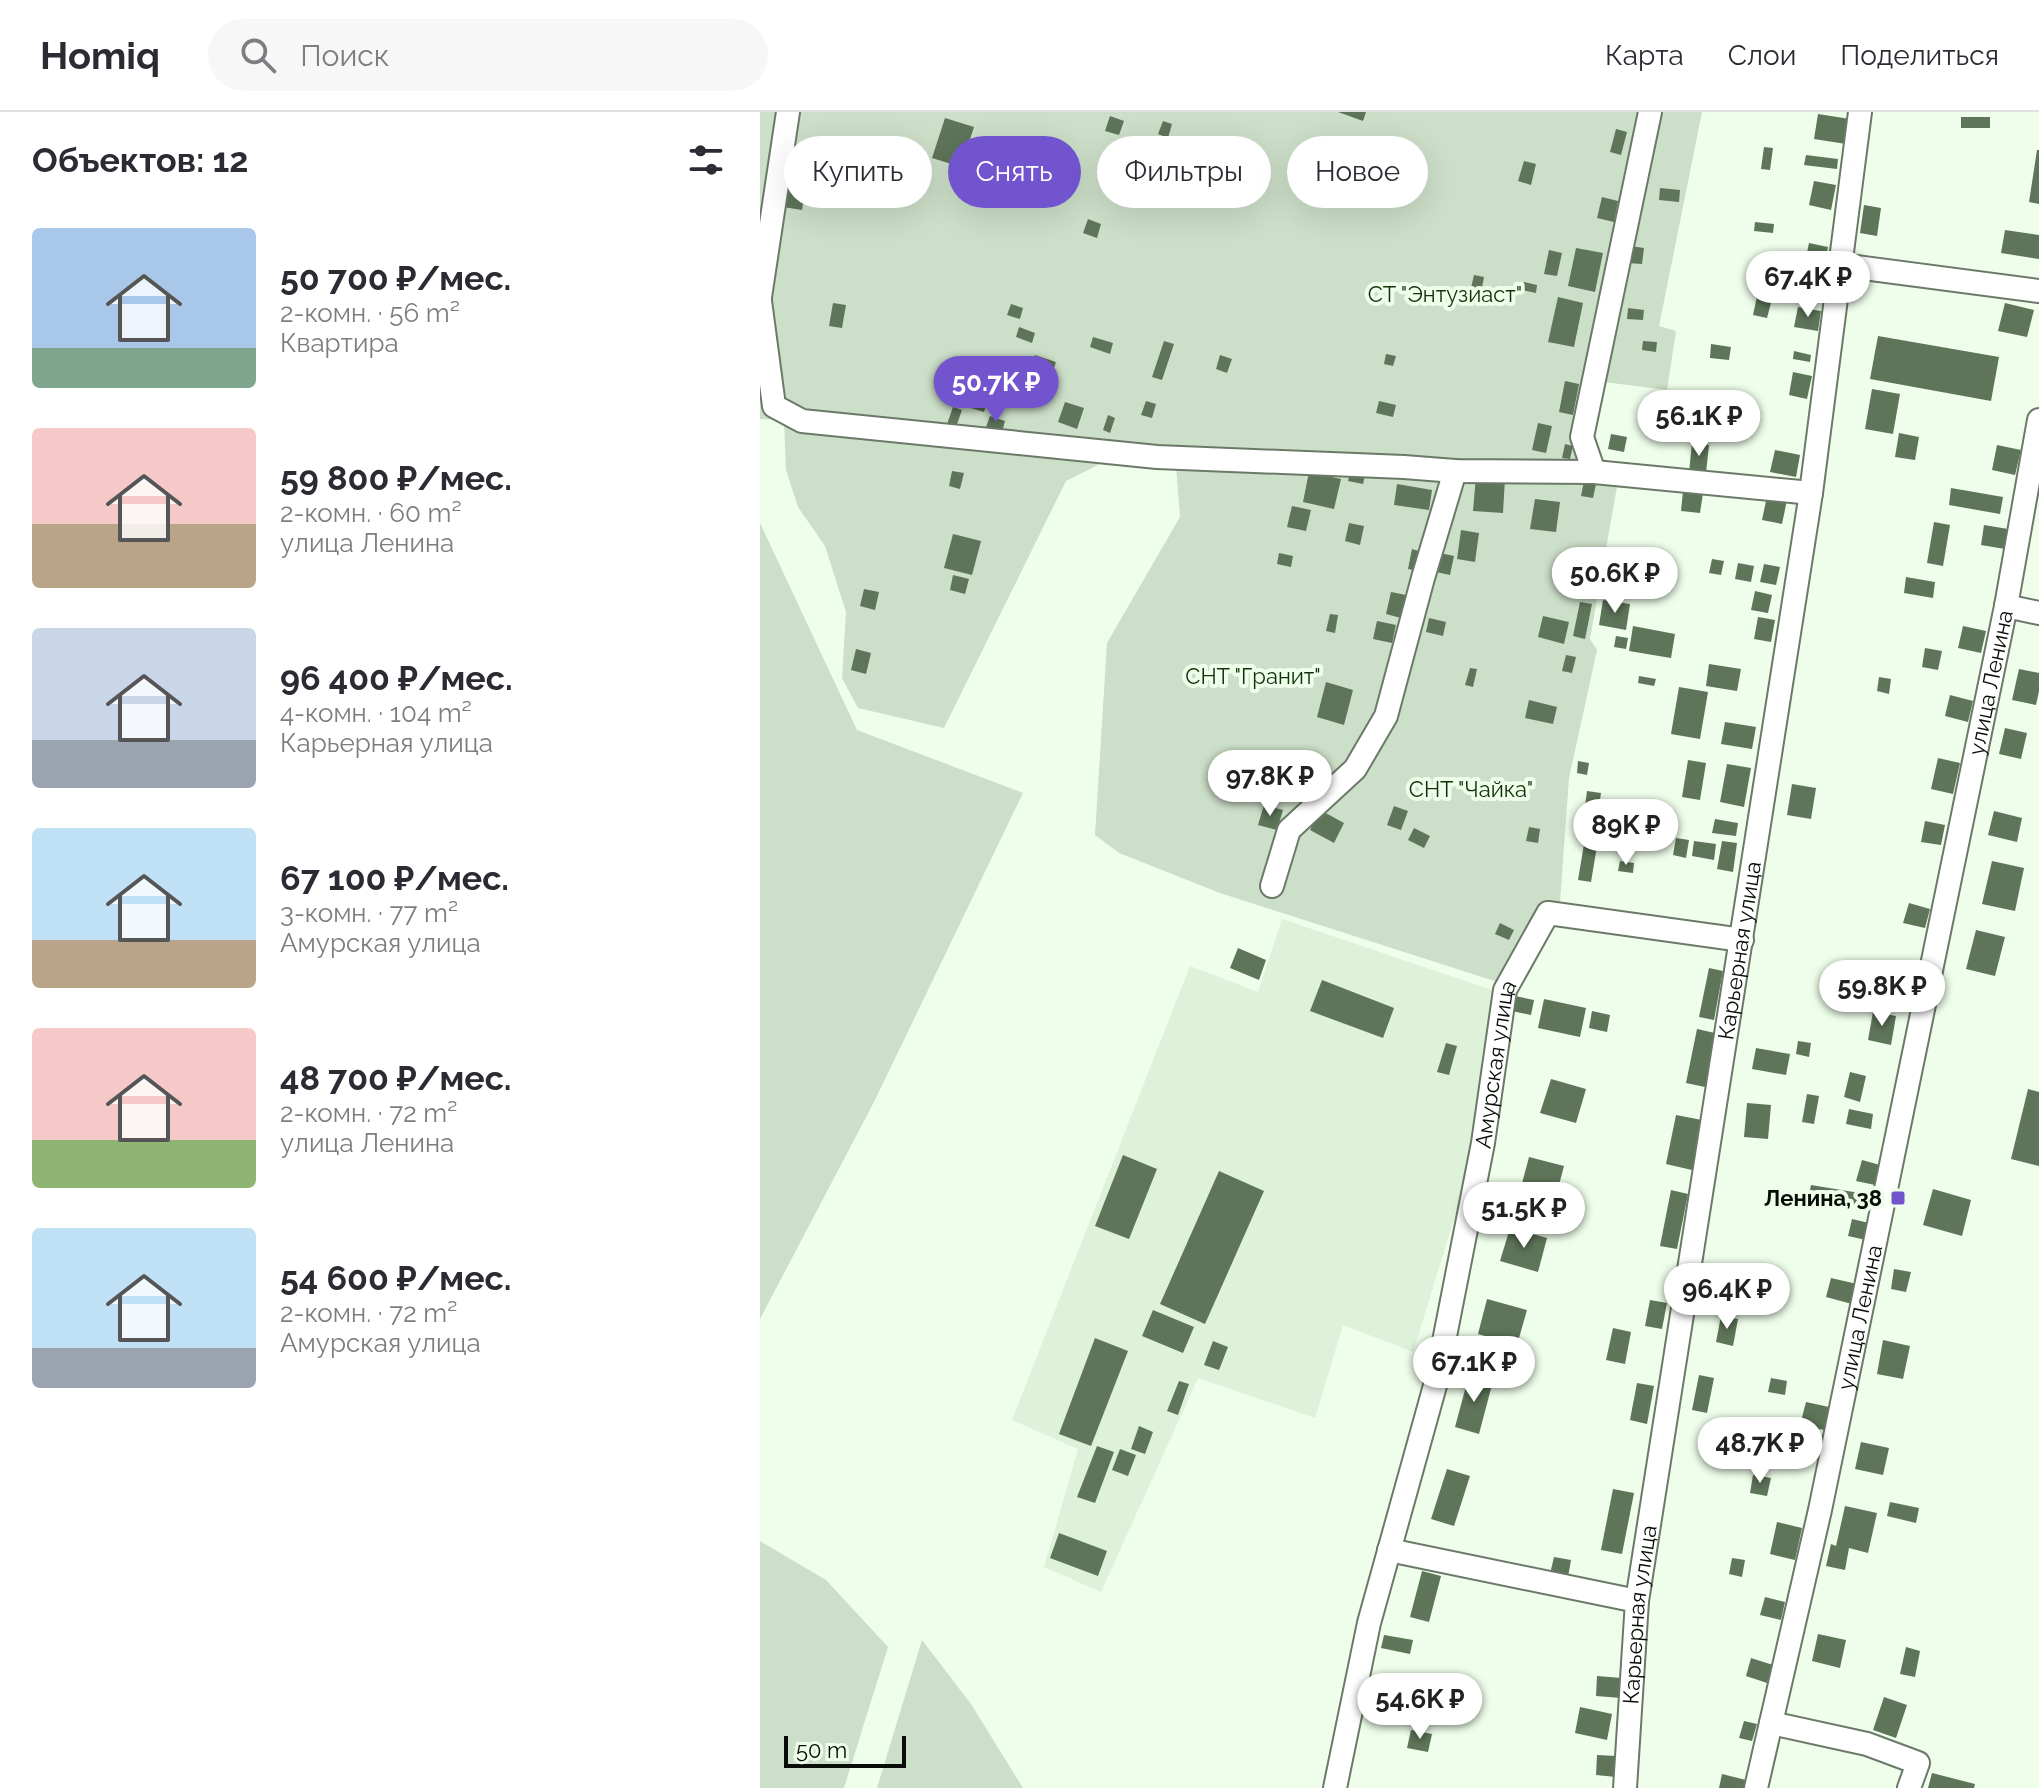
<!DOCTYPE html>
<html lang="ru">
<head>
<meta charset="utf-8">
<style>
  body { margin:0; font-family:Raleway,sans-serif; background:#f7f7f7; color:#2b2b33; height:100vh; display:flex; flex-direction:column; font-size:30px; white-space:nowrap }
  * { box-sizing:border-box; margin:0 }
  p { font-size:26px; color:#7c7c81 }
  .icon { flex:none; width:44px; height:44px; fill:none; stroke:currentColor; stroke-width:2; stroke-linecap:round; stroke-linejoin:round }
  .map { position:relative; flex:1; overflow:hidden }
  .side { display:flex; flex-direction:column; background:#fff; width:760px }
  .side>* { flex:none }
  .top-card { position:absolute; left:24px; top:24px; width:760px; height:72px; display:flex; gap:16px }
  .scale { position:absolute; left:24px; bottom:20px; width:122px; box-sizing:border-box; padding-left:8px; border:4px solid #080d07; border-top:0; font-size:22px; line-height:28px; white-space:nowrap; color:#080d07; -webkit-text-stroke:6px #eefeea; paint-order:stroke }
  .price { position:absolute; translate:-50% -68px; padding:0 18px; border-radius:28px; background:#fff; color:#222; font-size:26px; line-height:52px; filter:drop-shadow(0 2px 4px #0008) }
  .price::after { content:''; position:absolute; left:50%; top:48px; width:24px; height:18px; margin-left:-12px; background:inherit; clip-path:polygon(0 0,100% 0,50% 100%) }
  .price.on { background:#7255ce; color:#fff }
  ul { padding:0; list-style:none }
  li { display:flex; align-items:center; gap:24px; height:200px; padding:0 32px }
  li span { display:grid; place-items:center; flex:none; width:224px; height:160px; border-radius:8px; color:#555 }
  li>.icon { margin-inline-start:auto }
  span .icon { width:96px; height:96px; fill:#fffc; stroke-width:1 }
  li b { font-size:34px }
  h2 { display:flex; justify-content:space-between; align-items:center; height:96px; padding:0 32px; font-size:34px }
  .tag { padding:0 28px; border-radius:36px; background:#fff; box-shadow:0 8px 32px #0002; font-size:28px; line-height:72px }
  .tag.on { background:#7255ce; color:#fff }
  header { display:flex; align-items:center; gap:48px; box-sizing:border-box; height:112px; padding:0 40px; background:#fff; border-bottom:2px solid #e1e1e2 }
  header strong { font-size:38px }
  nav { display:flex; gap:44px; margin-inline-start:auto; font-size:28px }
  .search { width:560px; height:72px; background:#f7f7f7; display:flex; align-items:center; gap:20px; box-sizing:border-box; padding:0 28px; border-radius:44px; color:#7c7c81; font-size:30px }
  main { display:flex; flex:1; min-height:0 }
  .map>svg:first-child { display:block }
</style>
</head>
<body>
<header>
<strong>Homiq</strong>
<div class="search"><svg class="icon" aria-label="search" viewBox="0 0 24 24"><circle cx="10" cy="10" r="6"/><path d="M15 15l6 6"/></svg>Поиск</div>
<nav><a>Карта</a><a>Слои</a><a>Поделиться</a></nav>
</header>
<main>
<section class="side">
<h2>Объектов: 12<svg class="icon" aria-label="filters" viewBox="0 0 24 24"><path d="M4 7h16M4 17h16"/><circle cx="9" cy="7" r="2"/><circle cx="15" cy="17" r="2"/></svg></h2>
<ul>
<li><span style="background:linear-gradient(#a9c7e8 75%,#7fa58c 0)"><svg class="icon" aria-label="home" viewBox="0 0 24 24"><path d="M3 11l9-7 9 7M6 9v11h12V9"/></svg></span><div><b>50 700 ₽/мес.</b><p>2-комн. · 56 m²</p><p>Квартира</p></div></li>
<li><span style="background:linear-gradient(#f6c9c9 60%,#b9a48a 0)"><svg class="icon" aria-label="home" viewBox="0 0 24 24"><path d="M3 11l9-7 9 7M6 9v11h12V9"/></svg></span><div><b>59 800 ₽/мес.</b><p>2-комн. · 60 m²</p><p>улица Ленина</p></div></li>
<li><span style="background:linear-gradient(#c9d6e8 70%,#9aa5b1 0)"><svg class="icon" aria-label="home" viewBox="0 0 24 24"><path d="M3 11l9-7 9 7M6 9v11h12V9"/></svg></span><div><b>96 400 ₽/мес.</b><p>4-комн. · 104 m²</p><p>Карьерная улица</p></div></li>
<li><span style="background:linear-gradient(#bfe0f5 70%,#b9a48a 0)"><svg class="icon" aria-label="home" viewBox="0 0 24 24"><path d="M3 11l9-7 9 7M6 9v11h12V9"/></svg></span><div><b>67 100 ₽/мес.</b><p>3-комн. · 77 m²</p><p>Амурская улица</p></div></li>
<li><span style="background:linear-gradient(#f6c9c9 70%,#8fb573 0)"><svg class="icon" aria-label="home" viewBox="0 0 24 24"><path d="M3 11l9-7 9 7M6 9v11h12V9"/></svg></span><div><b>48 700 ₽/мес.</b><p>2-комн. · 72 m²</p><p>улица Ленина</p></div></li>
<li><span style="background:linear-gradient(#bfe0f5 75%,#9aa5b1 0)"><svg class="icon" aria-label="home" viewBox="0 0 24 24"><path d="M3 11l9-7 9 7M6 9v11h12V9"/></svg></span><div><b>54 600 ₽/мес.</b><p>2-комн. · 72 m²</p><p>Амурская улица</p></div></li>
</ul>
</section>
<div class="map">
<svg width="1279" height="1676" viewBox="0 0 1279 1676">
  <rect width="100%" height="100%" fill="#eefeea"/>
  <path fill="#ddf2d9" d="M522,807L738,880L714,1043L653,1240L583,1213L555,1306L438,1266L341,1480L284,1455L318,1337L252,1308L430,854L498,880Z"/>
  <g fill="#ccdfc8">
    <path d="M0,0H942L899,214L916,219L907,278L844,270L832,327L836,344L858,369L830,527L837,538L809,666L800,790L753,875L460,781L359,741L335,723L347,531L420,405L416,354L340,352L306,369L184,616L98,596L82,566L86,500L65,434L38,395L26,358L24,308L0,307Z"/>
    <path d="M0,411L97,618L263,681L115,988L0,1207Z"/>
    <path d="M0,1429L66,1468L128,1535L84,1676H0Z"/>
    <path d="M162,1528L211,1592L263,1676H117Z"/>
  </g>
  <g fill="#5e7559">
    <path d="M578,0H606L603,9Z"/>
    <path d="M1058,2L1090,7L1086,32L1054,27Z"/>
    <path d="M350,4L364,9L359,23L345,19Z"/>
    <rect x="1201" y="5" width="29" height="11"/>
    <path d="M185,6L214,15L201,55L172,46Z"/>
    <path d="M403,9L412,12L408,26L398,22Z"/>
    <path d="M856,17L867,20L861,43L850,40Z"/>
    <path d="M1004,35L1013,36L1010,58L1001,57Z"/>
    <path d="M1277,38H1279V92L1269,90Z"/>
    <path d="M1046,43L1078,47L1077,57L1044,53Z"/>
    <path d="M124,45L146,49L142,69L121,65Z"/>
    <path d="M454,45L475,53L469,73L447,66Z"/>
    <path d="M764,49L776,52L771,73L758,69Z"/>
    <path d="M30,51L49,54L42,98L23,95Z"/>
    <path d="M283,59L294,63L286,89L274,85Z"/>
    <path d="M1054,69L1076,73L1071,98L1049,93Z"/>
    <path d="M900,76L920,78L919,90L899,88Z"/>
    <path d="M842,85L858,89L854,110L837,106Z"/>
    <path d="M1104,93L1121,96L1117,124L1100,121Z"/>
    <path d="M328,107L341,112L337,126L323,121Z"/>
    <path d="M995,110L1014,112L1013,121L994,119Z"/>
    <path d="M1245,118L1279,123V147L1241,141Z"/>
    <path d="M1049,131L1068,135L1064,154L1045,150Z"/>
    <path d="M870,134L884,136L882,152L868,151Z"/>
    <path d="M816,136L843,141L835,180L808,174Z"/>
    <path d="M789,138L802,141L797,164L784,162Z"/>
    <path d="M714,163L724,165L719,191L708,189Z"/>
    <path d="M764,170L777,173L776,181L762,178Z"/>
    <path d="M997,184L1012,187L1007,206L993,203Z"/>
    <path d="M798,185L823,191L814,235L788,230Z"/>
    <path d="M73,191L86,193L82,216L69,214Z"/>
    <path d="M1245,191L1274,198L1267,225L1238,219Z"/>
    <path d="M251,192L263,196L260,207L247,203Z"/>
    <path d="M1038,195L1061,199L1058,219L1034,215Z"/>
    <path d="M868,196L884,198L883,208L867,207Z"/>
    <path d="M259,215L275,221L272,231L256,225Z"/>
    <path d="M1118,224L1239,245L1231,289L1110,267Z"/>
    <path d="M333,225L353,231L350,242L330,235Z"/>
    <path d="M404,229L414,232L402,268L392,265Z"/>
    <path d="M883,229L897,230L896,240L882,238Z"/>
    <path d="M951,232L971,235L969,248L950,246Z"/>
    <path d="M1034,239L1051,243L1050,250L1033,247Z"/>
    <path d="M626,242L636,244L633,254L624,252Z"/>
    <path d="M275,243L296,250L286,279L265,271Z"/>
    <path d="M460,243L472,247L467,261L456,257Z"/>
    <path d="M212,260L235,267L224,300L201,293Z"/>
    <path d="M1033,260L1052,264L1047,287L1029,283Z"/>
    <path d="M805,269L819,272L813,303L799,300Z"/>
    <path d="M1112,277L1140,282L1133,322L1105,317Z"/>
    <path d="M386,289L396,292L392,306L381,303Z"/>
    <path d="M619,289L636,293L633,305L616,301Z"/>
    <path d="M305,290L324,296L317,317L298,310Z"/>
    <path d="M193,295L202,298L195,318L186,315Z"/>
    <path d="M348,303L355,306L350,321L343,318Z"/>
    <path d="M230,304L245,309L242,320L226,315Z"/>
    <path d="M778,311L792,314L786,341L772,338Z"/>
    <path d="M1139,321L1159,325L1155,348L1135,345Z"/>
    <path d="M851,322L867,325L864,340L848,337Z"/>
    <path d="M932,331L949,333L946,361L929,360Z"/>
    <path d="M805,332L813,334L810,347L802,346Z"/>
    <path d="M1237,333L1261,338L1255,363L1232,358Z"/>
    <path d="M1015,338L1040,343L1036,365L1010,360Z"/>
    <path d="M192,359L204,361L200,377L189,374Z"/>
    <path d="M549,360L581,367L574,397L543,390Z"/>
    <path d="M590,360L605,363L603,372L588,369Z"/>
    <path d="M716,364L745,366L743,401L713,399Z"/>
    <path d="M824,369L836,372L833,386L821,384Z"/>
    <path d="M637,372L672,378L669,398L634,393Z"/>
    <path d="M1191,376L1243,385L1240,402L1189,393Z"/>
    <path d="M923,379L943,381L940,401L921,399Z"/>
    <path d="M1007,384L1027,388L1022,412L1002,408Z"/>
    <path d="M775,387L800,390L796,420L770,417Z"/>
    <path d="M532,394L551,398L546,419L527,415Z"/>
    <path d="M1174,410L1190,413L1183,454L1167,451Z"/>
    <path d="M589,411L604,414L600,433L585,429Z"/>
    <path d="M1224,413L1248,417L1245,437L1221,433Z"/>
    <path d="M701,418L719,421L715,450L697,447Z"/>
    <path d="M193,422L221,429L212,463L184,456Z"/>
    <path d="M652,437L662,440L658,459L648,457Z"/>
    <path d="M519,441L533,444L531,455L517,452Z"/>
    <path d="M680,441L694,444L690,463L676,460Z"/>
    <path d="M952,447L964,449L961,463L949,461Z"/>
    <path d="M978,451L994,454L991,470L975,467Z"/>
    <path d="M1004,452L1020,455L1016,473L1000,470Z"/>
    <path d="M193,463L209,467L205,482L190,478Z"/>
    <path d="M1146,465L1175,470L1173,486L1144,481Z"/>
    <path d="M104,477L119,480L115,498L100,494Z"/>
    <path d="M995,479L1012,483L1008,501L991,498Z"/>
    <path d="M631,480L646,483L641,506L626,502Z"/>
    <path d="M843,488L870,492L866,518L839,513Z"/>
    <path d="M820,490L832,492L825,527L813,524Z"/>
    <path d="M570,502L578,503L575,521L566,519Z"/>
    <path d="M783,504L809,510L804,532L778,525Z"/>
    <path d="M998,505L1015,508L1011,530L994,527Z"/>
    <path d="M669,506L686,510L683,524L666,520Z"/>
    <path d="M617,509L636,513L632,531L613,527Z"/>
    <path d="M873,514L915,522L911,546L869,539Z"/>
    <path d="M1203,514L1226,519L1221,541L1198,536Z"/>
    <path d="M856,524L868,526L866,537L854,535Z"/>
    <path d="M1165,536L1182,539L1178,558L1162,555Z"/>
    <path d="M96,537L111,541L106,562L91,558Z"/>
    <path d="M806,543L816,545L812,561L802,559Z"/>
    <path d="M949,552L981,557L977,579L946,574Z"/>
    <path d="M710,556L717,557L713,575L705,573Z"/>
    <path d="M1259,557L1279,561V579L1276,593L1252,588Z"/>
    <path d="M879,564L896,567L894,574L878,571Z"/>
    <path d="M1119,565L1131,567L1129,582L1117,579Z"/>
    <path d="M566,570L593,578L584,613L557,605Z"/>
    <path d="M919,575L948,580L940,627L911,622Z"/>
    <path d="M1190,583L1213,589L1208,610L1185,604Z"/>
    <path d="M769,588L797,595L793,612L765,606Z"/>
    <path d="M965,610L996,615L992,637L961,632Z"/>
    <path d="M1245,616L1267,621L1261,647L1239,642Z"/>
    <path d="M499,645L529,653L521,682L491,674Z"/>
    <path d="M1178,646L1200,651L1193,682L1171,677Z"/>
    <path d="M928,648L946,651L940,688L922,685Z"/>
    <path d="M818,649L829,651L827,663L817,661Z"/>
    <path d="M967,652L991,656L984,695L960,690Z"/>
    <path d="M1032,672L1056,676L1051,707L1027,703Z"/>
    <path d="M827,679L841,681L838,702L824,701Z"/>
    <path d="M504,693L523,698L517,718L498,713Z"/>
    <path d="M634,694L648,699L641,718L627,713Z"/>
    <path d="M560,698L584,711L574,731L550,718Z"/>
    <path d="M1234,699L1262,706L1257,730L1228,723Z"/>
    <path d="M955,707L978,711L976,724L952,721Z"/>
    <path d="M1165,709L1185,713L1181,733L1161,730Z"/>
    <path d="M769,715L780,717L778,731L766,729Z"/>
    <path d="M654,716L670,724L664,736L648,728Z"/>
    <path d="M916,726L929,728L926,746L913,743Z"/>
    <path d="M934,729L956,732L954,748L932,744Z"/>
    <path d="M962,729L977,731L973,760L957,757Z"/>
    <path d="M824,732L837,734L831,770L818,768Z"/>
    <path d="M860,749L874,751L873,761L858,759Z"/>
    <path d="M1232,749L1264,756L1255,799L1222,792Z"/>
    <path d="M1149,791L1170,797L1165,816L1143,811Z"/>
    <path d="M740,811L754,818L749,828L735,822Z"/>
    <path d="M1216,818L1245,825L1235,864L1206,857Z"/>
    <path d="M478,836L506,848L499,868L470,856Z"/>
    <path d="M949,856L963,859L954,908L939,905Z"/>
    <path d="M1077,860L1092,863L1088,887L1072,884Z"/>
    <path d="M1125,865L1145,868L1143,883L1123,879Z"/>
    <path d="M562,868L634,896L623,926L550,899Z"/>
    <path d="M750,883L774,888L771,903L747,898Z"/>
    <path d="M784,887L826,896L820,925L778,916Z"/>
    <path d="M832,899L850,903L847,920L829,916Z"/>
    <path d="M1113,900L1136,904L1131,933L1108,928Z"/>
    <path d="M937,917L955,921L945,975L926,971Z"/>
    <path d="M1038,929L1051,931L1049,945L1036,942Z"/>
    <path d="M686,931L697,934L689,963L677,960Z"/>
    <path d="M996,936L1030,942L1026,963L992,957Z"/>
    <path d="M1090,960L1106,964L1100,990L1084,985Z"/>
    <path d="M791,967L826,977L816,1011L780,1001Z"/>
    <path d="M1268,977L1279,980V1054L1251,1047Z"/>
    <path d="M1047,982L1059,984L1054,1012L1042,1010Z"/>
    <path d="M987,991L1011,993L1008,1027L984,1025Z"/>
    <path d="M1089,997L1113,1002L1111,1017L1086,1012Z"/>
    <path d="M916,1003L942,1008L932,1058L906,1052Z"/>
    <path d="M363,1043L397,1057L369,1127L335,1114Z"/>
    <path d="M769,1045L804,1054L795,1088L760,1079Z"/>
    <path d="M1102,1048L1120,1053L1115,1073L1096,1069Z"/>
    <path d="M459,1059L504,1079L445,1212L400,1192Z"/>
    <path d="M1051,1073L1106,1082L1104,1098L1048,1088Z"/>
    <path d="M1173,1077L1211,1088L1202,1124L1163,1113Z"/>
    <path d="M911,1078L928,1082L917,1137L900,1134Z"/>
    <path d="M1092,1107L1109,1111L1106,1128L1088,1124Z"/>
    <path d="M750,1116L787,1126L778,1160L740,1149Z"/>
    <path d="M1134,1157L1151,1160L1146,1180L1131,1177Z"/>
    <path d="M1071,1166L1097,1172L1092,1192L1066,1185Z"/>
    <path d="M727,1187L767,1198L757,1233L718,1222Z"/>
    <path d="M890,1188L907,1191L902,1217L885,1214Z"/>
    <path d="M393,1198L434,1215L423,1241L382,1224Z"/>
    <path d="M961,1204L978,1207L973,1234L956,1230Z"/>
    <path d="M853,1216L871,1220L865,1252L846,1248Z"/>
    <path d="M335,1226L368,1239L331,1334L299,1322Z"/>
    <path d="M1123,1228L1150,1234L1143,1267L1117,1262Z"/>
    <path d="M453,1229L468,1235L459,1258L444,1253Z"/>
    <path d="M709,1263L733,1269L719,1322L695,1315Z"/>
    <path d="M939,1263L954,1266L947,1301L932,1298Z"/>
    <path d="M1011,1266L1027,1269L1025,1283L1008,1280Z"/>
    <path d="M419,1269L429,1272L418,1303L407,1299Z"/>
    <path d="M877,1271L894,1274L887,1312L870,1308Z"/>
    <path d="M1046,1290L1069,1295L1064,1318L1040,1313Z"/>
    <path d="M379,1314L393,1320L385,1342L371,1337Z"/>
    <path d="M1101,1330L1129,1336L1123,1363L1095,1357Z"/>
    <path d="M337,1334L354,1340L335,1391L317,1385Z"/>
    <path d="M360,1337L376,1343L368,1364L352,1358Z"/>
    <path d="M687,1357L710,1364L694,1414L671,1407Z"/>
    <path d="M993,1363L1011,1366L1007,1384L990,1381Z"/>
    <path d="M853,1377L874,1381L862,1442L841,1438Z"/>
    <path d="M1130,1390L1159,1396L1156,1411L1127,1404Z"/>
    <path d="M1085,1394L1117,1401L1108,1441L1089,1436L1085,1458L1066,1454L1071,1432L1076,1434Z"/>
    <path d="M1017,1410L1042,1416L1035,1448L1010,1442Z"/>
    <path d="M299,1421L347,1439L338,1464L290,1446Z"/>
    <path d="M794,1445L811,1448L808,1465L790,1462Z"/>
    <path d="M972,1446L985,1448L982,1465L969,1462Z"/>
    <path d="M662,1459L681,1464L669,1510L650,1505Z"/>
    <path d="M1005,1485L1025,1490L1021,1508L1000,1503Z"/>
    <path d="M1058,1522L1086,1528L1080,1556L1052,1549Z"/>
    <path d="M624,1523L653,1528L650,1542L621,1536Z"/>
    <path d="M1146,1535L1160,1539L1155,1565L1140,1562Z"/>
    <path d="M991,1546L1013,1553L1007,1571L986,1564Z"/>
    <path d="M837,1564L862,1566L861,1586L836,1584Z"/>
    <path d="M1124,1585L1147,1593L1136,1626L1113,1618Z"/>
    <path d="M820,1595L852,1602L847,1628L815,1621Z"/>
    <path d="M984,1609L997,1612L992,1629L979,1626Z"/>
    <path d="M651,1618L672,1622L668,1640L647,1636Z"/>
    <path d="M837,1643L857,1644L856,1665L836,1663Z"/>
    <path d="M1172,1661L1215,1672L1214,1676H1168Z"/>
    <path d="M962,1662L986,1668L984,1676H959Z"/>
  </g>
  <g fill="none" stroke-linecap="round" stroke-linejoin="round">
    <g stroke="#6b7a68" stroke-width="26">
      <g id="minor">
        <path d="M1081,153L1279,179"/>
        <path d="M0,185L28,0"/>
        <path d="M0,189L14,294L42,309L397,345L644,355L695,359L834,360L1051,381"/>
        <path d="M834,360L822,325L890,0"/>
        <path d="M1246,494L1279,501"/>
        <path d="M512,774L529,718L595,657L626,604L663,466L695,359"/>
        <path d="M629,1438L877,1489"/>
        <path d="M1011,1611L1107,1632L1158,1651L1149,1676"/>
        <path id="s1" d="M575,1676L609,1511L676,1270L723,1031L745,878L788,801L982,828"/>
        <path id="s2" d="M865,1676L877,1489L1051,381L1100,0"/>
        <path id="s3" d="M996,1676L1060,1398L1246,494L1279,308"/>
      </g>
    </g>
    <use href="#minor" stroke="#fff" stroke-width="22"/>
  </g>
  <rect fill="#7255ce" stroke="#eefeea" stroke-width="3" x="1130" y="1078" width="16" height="16" rx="4"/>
  <g text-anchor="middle" stroke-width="8" stroke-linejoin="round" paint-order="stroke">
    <g font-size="22" fill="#0f3307" stroke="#eefeea">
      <text x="685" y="190">СТ "Энтузиаст"</text>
      <text x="493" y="572">СНТ "Гранит"</text>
      <text x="711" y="685">СНТ "Чайка"</text>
    </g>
    <g font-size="22" fill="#080d07" stroke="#eefeea">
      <text dy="8" stroke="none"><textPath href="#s3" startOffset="1130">улица Ленина</textPath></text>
      <text dy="8" stroke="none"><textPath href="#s2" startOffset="846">Карьерная улица</textPath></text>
      <text dy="8" stroke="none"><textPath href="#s1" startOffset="742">Амурская улица</textPath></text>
      <text dy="8" stroke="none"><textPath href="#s3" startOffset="482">улица Ленина</textPath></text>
      <text dy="8" stroke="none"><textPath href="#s2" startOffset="174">Карьерная улица</textPath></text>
    </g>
    <g font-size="22" font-weight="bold" fill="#080d07" stroke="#eefeea" text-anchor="end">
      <text x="1122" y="1094">Ленина, 38</text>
    </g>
  </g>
</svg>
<div class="scale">50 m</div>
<b class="price" style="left:1048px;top:207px">67.4K ₽</b>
<b class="price on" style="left:236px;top:312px">50.7K ₽</b>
<b class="price" style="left:939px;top:346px">56.1K ₽</b>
<b class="price" style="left:855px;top:503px">50.6K ₽</b>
<b class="price" style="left:510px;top:706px">97.8K ₽</b>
<b class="price" style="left:866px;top:755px">89K ₽</b>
<b class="price" style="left:1122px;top:916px">59.8K ₽</b>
<b class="price" style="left:764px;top:1138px">51.5K ₽</b>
<b class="price" style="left:967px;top:1219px">96.4K ₽</b>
<b class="price" style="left:714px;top:1292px">67.1K ₽</b>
<b class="price" style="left:1000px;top:1373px">48.7K ₽</b>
<b class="price" style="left:660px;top:1629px">54.6K ₽</b>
<div class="top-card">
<a class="tag">Купить</a>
<a class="tag on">Снять</a>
<a class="tag">Фильтры</a>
<a class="tag">Новое</a>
</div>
</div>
</main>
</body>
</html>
